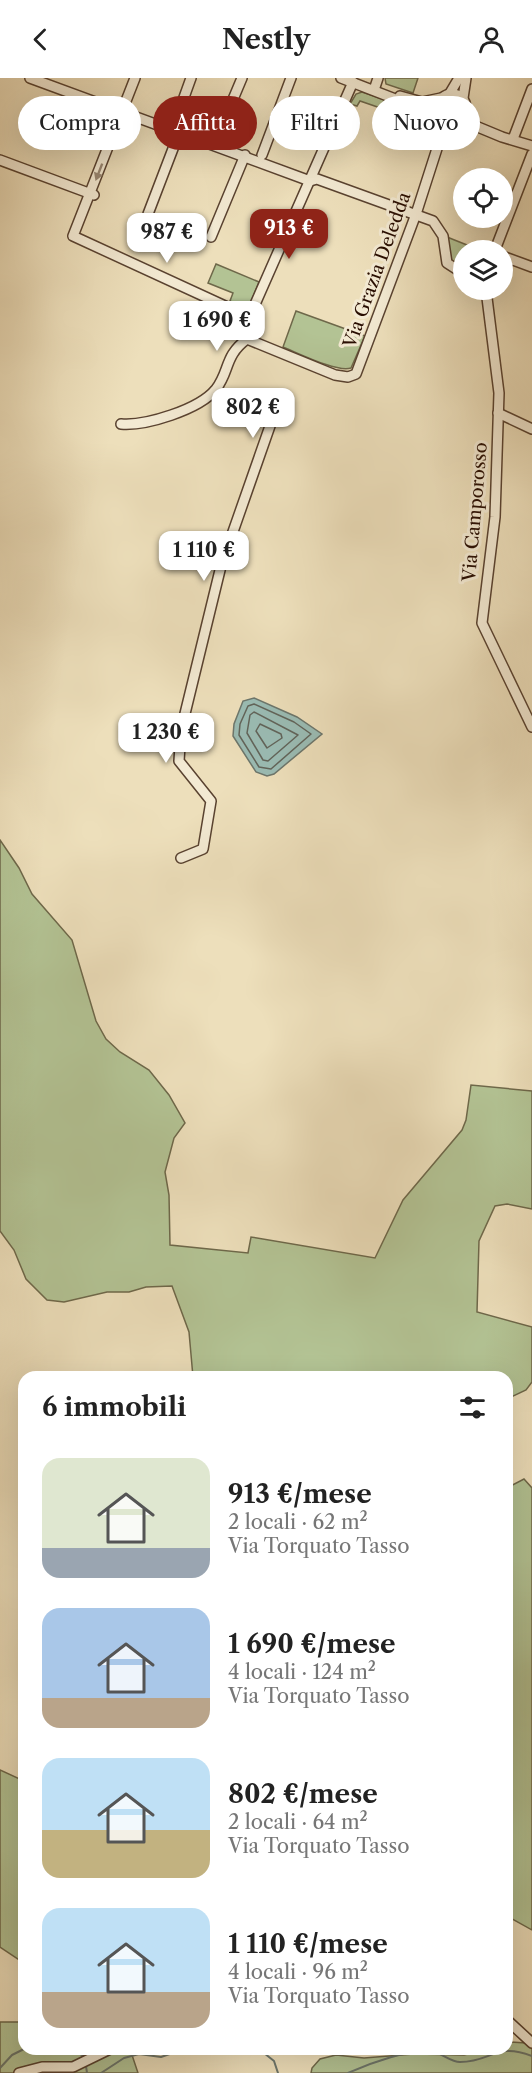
<!DOCTYPE html>
<html lang="it">
<head>
<meta charset="utf-8">
<style>
  body { margin:0; font-family:"Libre Caslon Text",serif; background:#f6f6f6; color:#222; height:100vh; display:flex; flex-direction:column; font-size:22px; white-space:nowrap }
  * { box-sizing:border-box; margin:0 }
  p { font-size:20px; color:#767676 }
  .icon { flex:none; width:33px; height:33px; fill:none; stroke:currentColor; stroke-width:2; stroke-linecap:round; stroke-linejoin:round }
  .map { position:relative; flex:1; overflow:hidden }
  .side { position:absolute; left:18px; top:1293px; width:495px; height:684px; display:flex; flex-direction:column; background:#fff; border-radius:18px; box-shadow:0 6px 24px #0002 }
  .side>* { flex:none }
  .hud { position:absolute; left:18px; top:18px; width:496px; height:54px; display:flex; gap:12px }
  .tools { position:absolute; left:453px; top:90px; display:grid; gap:12px }
  .tools a { display:grid; place-items:center; width:60px; height:60px; border-radius:50%; background:#fff; box-shadow:0 6px 24px #0002; font-size:30px }
  .price { position:absolute; translate:-50% -51px; padding:0 14px; border-radius:12px; background:#fff; color:#222; font-size:20px; line-height:39px; filter:drop-shadow(0 2px 3px #0008) }
  .price::after { content:''; position:absolute; left:50%; top:36px; width:18px; height:14px; margin-left:-9px; background:inherit; clip-path:polygon(0 0,100% 0,50% 100%) }
  .price.current { background:#8f2418; color:#fff }
  ul { padding:0; list-style:none }
  li { display:flex; align-items:center; gap:18px; height:150px; padding:0 24px }
  li span { display:grid; place-items:center; flex:none; width:168px; height:120px; border-radius:18px; color:#555 }
  li>.icon { margin-inline-start:auto }
  span .icon { width:72px; height:72px; fill:#fffc; stroke-width:1 }
  li b { font-size:26px }
  h2 { display:flex; justify-content:space-between; align-items:center; height:72px; padding:0 24px; font-size:26px }
  .pill { padding:0 21px; border-radius:27px; background:#fff; box-shadow:0 6px 24px #0002; font-size:21px; line-height:54px }
  .pill.current { background:#8f2418; color:#fff }
  header { display:flex; justify-content:space-between; align-items:center; height:78px; padding:0 24px; background:#fff; font-size:27px; font-weight:700 }
  .map>svg:first-child { display:block }
</style>
</head>
<body>
<header><svg class="icon" aria-label="back" viewBox="0 0 24 24"><path d="M15 5l-7 7 7 7"/></svg>Nestly<svg class="icon" aria-label="person" viewBox="0 0 24 24"><circle cx="12" cy="8" r="4"/><path d="M4 21q1-7 8-7t8 7"/></svg></header>
<div class="map">
<svg width="532" height="1995" viewBox="0 0 532 1995">
  <rect width="100%" height="100%" fill="#eddfbb"/>
  <filter id="stains"><feTurbulence type="fractalNoise" baseFrequency=".00333" numOctaves="4"/><feColorMatrix values="0 0 0 0 .2 0 0 0 0 .09 0 0 0 0 .02 0 0 0 .5 -.17"/></filter>
  <radialGradient id="worn" r=".72"><stop offset=".6" stop-color="#630" stop-opacity="0"/><stop offset="1" stop-color="#630" stop-opacity=".3"/></radialGradient>
  <g fill="#b3c394" stroke="#6e684a" stroke-width="1.5">
    <path d="M385,0H418L413,15L386,6Z"/>
    <path d="M362,14L394,25L392,34L360,23L357,28L350,26L356,16Z"/>
    <path d="M399,27L433,40L435,46L434,55L428,54L429,48L394,35Z"/>
    <path d="M447,159L467,167L459,190L452,185Z"/>
    <path d="M216,186L259,204L251,224L240,228L230,223L233,215L208,205Z"/>
    <path d="M296,233L365,258L351,290C338,295 298,275 283,269Z"/>
    <path d="M0,762L19,790L32,816L72,862L96,943L106,961L120,974L149,992L169,1017L185,1045L174,1060L165,1094L169,1117L170,1167L248,1175L251,1159L375,1180L403,1122L462,1052L466,1042L471,1007L532,1013V1131L507,1126L495,1128L479,1163L477,1234L532,1249V1304L526,1312L507,1321V1299H193L189,1254L172,1208L146,1209L129,1214H107L64,1224L47,1222L26,1201L14,1172L0,1153Z"/>
    <path d="M524,1401L532,1410V1852L507,1838V1410Z"/>
    <path d="M0,1692L24,1703V1885L0,1869Z"/>
    <path d="M0,1944H24V1971H130L138,1995H0Z"/>
    <path d="M511,1964L526,1965L532,1969V1995H311L312,1990L320,1981L336,1977L364,1980L414,1976L464,1977L487,1971H507V1965Z"/>
  </g>
  <path fill="#9abcb4" stroke="#6c766c" stroke-width="1.5" d="M254,620L297,639L322,656L274,696L267,698L256,694L233,658L234,646L243,623Z"/>
  <g fill="none" stroke-linecap="round" stroke-linejoin="round">
    <g stroke="#61645a" stroke-width="1.5">
      <path d="M254,626L294,644L311,656L271,691L259,689L239,657L240,646L248,628Z"/>
      <path d="M254,634L298,657L268,683L263,682L247,655L250,637Z"/>
      <path d="M260,646L281,656L282,660L267,670L256,653Z"/>
    </g>
    <g stroke="#6c766c" stroke-width="2">
      <path d="M70,1971L86,1979"/>
      <path d="M259,1971L274,1983L278,1995"/>
      <path d="M86,1988L87,1995"/>
      <path d="M0,1990L12,1977L24,1971"/>
      <path d="M101,1995L124,1980L139,1976L161,1979L184,1971"/>
      <path d="M348,1995C368,1986 413,1969 434,1974C443,1976 451,1984 460,1984C492,1984 495,1964 532,1978"/>
    </g>
    <g stroke="#594230" stroke-width="12">
      <g id="minor">
        <path d="M30,0L310,103L317,101L433,143L443,158L447,185L464,196"/>
        <path d="M135,0L73,158L249,239"/>
        <path d="M341,0L416,29L438,33"/>
        <path d="M374,12L378,0"/>
        <path d="M450,15L459,0"/>
        <circle cx="452" cy="30" r="14"/>
        <path d="M400,18L422,24L441,20"/>
        <path d="M463,20L466,0"/>
        <path d="M182,25L191,0"/>
        <path d="M226,38L242,0"/>
        <path d="M461,42L502,59L532,68"/>
        <path d="M513,61L532,11"/>
        <path d="M262,77L291,0"/>
        <path d="M0,82L94,117"/>
        <path d="M148,136L179,55"/>
        <path d="M211,159L245,77"/>
        <path d="M495,172L532,76"/>
        <path d="M502,178L532,189"/>
        <path d="M486,212L499,315L495,439L482,545L532,649"/>
        <path d="M247,261L335,297L348,299L356,296L416,136L442,55L441,39"/>
        <path d="M247,261L245,249L353,4"/>
        <path d="M498,335L532,351"/>
        <path d="M121,346C145,348 199,332 216,311C230,293 224,278 247,261"/>
        <path d="M181,780L203,771L211,723L179,683L181,652L221,488L270,348L267,341L225,319L217,311"/>
        <path d="M507,1942L532,1965"/>
        <path d="M19,1995L42,1989H73L110,1971"/>
      </g>
    </g>
    <use href="#minor" stroke="#f3ead3" stroke-width="9"/>
  </g>
  <defs><path id="oneway-solid" d="M-6-.8H1V-3.2L6.5 0L1 3.2V.8H-6Z" transform="scale(1.5)"/></defs>
  <use fill="#988774" href="#oneway-solid" transform="translate(99 94) rotate(111)"/>
  <g text-anchor="middle" stroke-width="6" stroke-linejoin="round" paint-order="stroke">
    <g font-size="18" fill="#280d01" stroke="#f3ead3">
      <text transform="translate(377 192) rotate(-70)" y="6">Via Grazia Deledda</text>
      <text transform="translate(475 434) rotate(-85)" y="6">Via Camporosso</text>
    </g>
  </g>
  <rect width="100%" height="100%" filter="url(#stains)"/>
  <rect width="100%" height="100%" fill="url(#worn)"/>
</svg>
<div class="tools">
<a><svg class="icon" aria-label="locate" viewBox="0 0 24 24"><circle cx="12" cy="12" r="6"/><path d="M12 2v4M12 18v4M2 12h4M18 12h4"/></svg></a>
<a><svg class="icon" aria-label="layers" viewBox="0 0 24 24"><path d="M12 4l9 5-9 5-9-5zM3 14l9 5 9-5"/></svg></a>
</div>
<b class="price current" style="left:289px;top:182px">913 €</b>
<b class="price" style="left:167px;top:186px">987 €</b>
<b class="price" style="left:217px;top:274px">1 690 €</b>
<b class="price" style="left:253px;top:361px">802 €</b>
<b class="price" style="left:204px;top:504px">1 110 €</b>
<b class="price" style="left:166px;top:686px">1 230 €</b>
<div class="hud">
<a class="pill">Compra</a>
<a class="pill current">Affitta</a>
<a class="pill">Filtri</a>
<a class="pill">Nuovo</a>
</div>
<section class="side">
<h2>6 immobili<svg class="icon" aria-label="filters" viewBox="0 0 24 24"><path d="M4 7h16M4 17h16"/><circle cx="9" cy="7" r="2"/><circle cx="15" cy="17" r="2"/></svg></h2>
<ul>
<li><span style="background:linear-gradient(#dfe7d0 75%,#9aa5b1 0)"><svg class="icon" aria-label="home" viewBox="0 0 24 24"><path d="M3 11l9-7 9 7M6 9v11h12V9"/></svg></span><div><b>913 €/mese</b><p>2 locali · 62 m²</p><p>Via Torquato Tasso</p></div></li>
<li><span style="background:linear-gradient(#a9c7e8 75%,#b9a48a 0)"><svg class="icon" aria-label="home" viewBox="0 0 24 24"><path d="M3 11l9-7 9 7M6 9v11h12V9"/></svg></span><div><b>1 690 €/mese</b><p>4 locali · 124 m²</p><p>Via Torquato Tasso</p></div></li>
<li><span style="background:linear-gradient(#bfe0f5 60%,#c2b280 0)"><svg class="icon" aria-label="home" viewBox="0 0 24 24"><path d="M3 11l9-7 9 7M6 9v11h12V9"/></svg></span><div><b>802 €/mese</b><p>2 locali · 64 m²</p><p>Via Torquato Tasso</p></div></li>
<li><span style="background:linear-gradient(#bfe0f5 70%,#b9a48a 0)"><svg class="icon" aria-label="home" viewBox="0 0 24 24"><path d="M3 11l9-7 9 7M6 9v11h12V9"/></svg></span><div><b>1 110 €/mese</b><p>4 locali · 96 m²</p><p>Via Torquato Tasso</p></div></li>
</ul>
</section>
</div>
</body>
</html>
